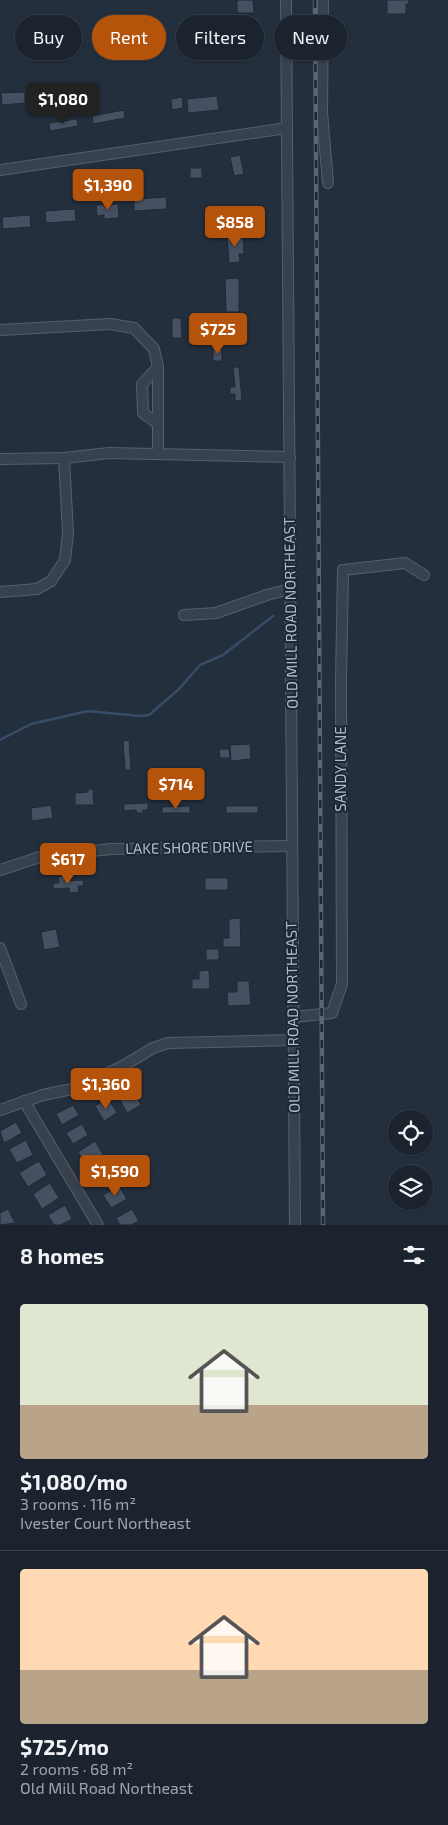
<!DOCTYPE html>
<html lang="en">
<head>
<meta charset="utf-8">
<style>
  body { margin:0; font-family:"Exo 2",sans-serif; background:#242b36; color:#f1f3f6; height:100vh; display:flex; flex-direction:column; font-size:19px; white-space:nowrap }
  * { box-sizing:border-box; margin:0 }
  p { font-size:16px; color:#a0a4aa }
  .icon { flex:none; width:28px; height:28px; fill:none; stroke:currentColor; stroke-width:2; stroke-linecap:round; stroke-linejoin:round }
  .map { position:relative; height:1225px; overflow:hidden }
  .panel { display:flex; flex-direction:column; background:#1b232e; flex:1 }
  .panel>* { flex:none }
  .guide { position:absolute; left:15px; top:15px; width:419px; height:45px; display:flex; gap:10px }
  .fabs { position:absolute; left:388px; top:1110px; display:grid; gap:10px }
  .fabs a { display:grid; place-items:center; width:45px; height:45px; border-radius:50%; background:#1b232e; box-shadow:0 1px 4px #0004,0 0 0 1px #39404a; font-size:25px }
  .price { position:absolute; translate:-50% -42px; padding:0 11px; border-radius:5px; background:#b45309; color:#fff; font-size:16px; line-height:32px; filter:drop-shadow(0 1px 2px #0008) }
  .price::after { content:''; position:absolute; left:50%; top:30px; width:15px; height:11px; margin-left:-8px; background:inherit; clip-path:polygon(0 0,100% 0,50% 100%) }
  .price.active { background:#222; color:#fff }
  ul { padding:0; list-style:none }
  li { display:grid; align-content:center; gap:10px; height:265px; padding:0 20px }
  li+li { border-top:1px solid #39404a }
  li span { display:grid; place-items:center; height:155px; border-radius:5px; color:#555 }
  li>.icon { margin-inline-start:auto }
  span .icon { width:90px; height:90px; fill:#fffc; stroke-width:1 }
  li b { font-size:21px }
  h2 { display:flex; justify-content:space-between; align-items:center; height:60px; padding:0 20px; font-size:21px }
  .chip { padding:0 18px; border-radius:22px; background:#1b232e; box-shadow:0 1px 4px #0004,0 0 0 1px #39404a; font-size:18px; line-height:45px }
  .chip.active { background:#b45309; color:#fff }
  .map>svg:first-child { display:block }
</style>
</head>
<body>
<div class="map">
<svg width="448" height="1225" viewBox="0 0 448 1225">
  <rect width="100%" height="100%" fill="#242f3e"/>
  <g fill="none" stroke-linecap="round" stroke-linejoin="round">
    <path stroke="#394c67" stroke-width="2.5" d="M0,740L31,724L88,711L140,716L149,715L179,689L200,665L223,655L273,616"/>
  </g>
  <g fill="#455162" stroke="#1f2835">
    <path d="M237,0H253L254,13H237Z"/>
    <path d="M387,0H409V4H406V14H387Z"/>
    <path d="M25,92V103L2,105L1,93Z"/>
    <path d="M217,96L219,110L188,113L187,99Z"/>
    <path d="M182,97L183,108L172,110L171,99Z"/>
    <path d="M124,110L125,118L93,124L92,116Z"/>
    <path d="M77,119L78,126L50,131L49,123Z"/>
    <path d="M240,155L244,174L234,176L230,157Z"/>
    <rect x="190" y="168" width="12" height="10"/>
    <path d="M166,197L167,209L134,211V199Z"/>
    <path d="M118,204L119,218L104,219V215L97,216L96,205Z"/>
    <path d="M75,209L76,221L46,223L45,211Z"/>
    <path d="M30,215L31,227L3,229L2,217Z"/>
    <path d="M243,235L244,254H239L240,262L229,263L227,236Z"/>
    <path d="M239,278V312H226L225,279Z"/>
    <path d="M172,318H181L182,338H172Z"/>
    <path d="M188,321H201L202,344H188Z"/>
    <rect x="213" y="349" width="9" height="12"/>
    <path d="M233,367H239L242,400L235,401V394H230V387H235Z"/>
    <path d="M129,740L131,770H125L123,741Z"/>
    <path d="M250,744L251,759L231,761L230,745Z"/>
    <path d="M219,749H229L230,758H220Z"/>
    <path d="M88,789H93L94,805H75V793L88,792Z"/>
    <path d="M148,803V810H143V813H137L136,810L124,811V804Z"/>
    <path d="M51,805L53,818L32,821L31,808Z"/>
    <path d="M190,806V813H162V807Z"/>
    <rect x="226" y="806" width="32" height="7"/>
    <path d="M65,876L66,881L83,880L84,886H78L79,892L70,893L69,888L53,889V883H59L58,877Z"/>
    <rect x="205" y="878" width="23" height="12"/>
    <path d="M240,918L241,947H223V938H229V919Z"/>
    <path d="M56,929L60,947L44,950L41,932Z"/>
    <rect x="206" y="949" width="13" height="11"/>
    <path d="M209,970L210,989H192V979H199V971Z"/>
    <path d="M237,981H249L251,1005L228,1006L227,992H237Z"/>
    <path d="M130,1085L141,1105L127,1113L116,1093Z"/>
    <path d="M108,1098L117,1113L104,1121L95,1106Z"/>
    <path d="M73,1105L79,1115L62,1125L56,1114Z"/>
    <path d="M16,1122L22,1133L4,1143L0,1131Z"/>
    <path d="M82,1124L88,1135L73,1144L66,1133Z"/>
    <path d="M26,1140L33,1155L17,1163L9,1149Z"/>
    <path d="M95,1141L104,1156L87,1167L78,1152Z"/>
    <path d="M39,1161L47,1175L28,1187L19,1173Z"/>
    <path d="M110,1162L118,1177L98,1188L89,1174Z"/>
    <path d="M50,1183L59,1198L42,1209L33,1194Z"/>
    <path d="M119,1186L127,1199L111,1208L103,1195Z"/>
    <path d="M65,1205L72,1219L61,1225H54L48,1215Z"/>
    <path d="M8,1209L15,1223L0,1225V1213Z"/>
    <path d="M132,1209L139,1221L131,1225H120L116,1218Z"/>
  </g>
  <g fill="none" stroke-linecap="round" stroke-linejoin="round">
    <g stroke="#565f6c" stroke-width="12">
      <g id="minor">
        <path d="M286,0L295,1225"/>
        <path d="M323,0L322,113L328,183"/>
        <path d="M0,170L287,128"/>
        <path d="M0,330L110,324L134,328L154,349L158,367V453"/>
        <path d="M158,424L143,413L142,384L158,367"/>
        <path d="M0,459L64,458L109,453L290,457"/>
        <path d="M0,592L37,589L51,581L65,560L68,533L64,458"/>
        <path d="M184,615L216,613L267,595L290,589"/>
        <path d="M0,870L43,856L111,849L291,846"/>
        <path d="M0,948L21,1004"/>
        <path d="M294,1017L332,1013L342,984L341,680L343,570L405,563L424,575"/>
        <path d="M24,1101L98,1225"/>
        <path d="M0,1110L43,1095L77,1088L123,1066L153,1048L168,1043L294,1040"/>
      </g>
    </g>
    <use href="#minor" stroke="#38414e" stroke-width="10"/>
    <g stroke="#5a6575" stroke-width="4.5">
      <path id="rail" d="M315,0L323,1225"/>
    </g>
    <use href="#rail" stroke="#1d2633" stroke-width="2.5" stroke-dasharray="8" stroke-linecap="butt"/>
  </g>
  <g text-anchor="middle" stroke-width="4" stroke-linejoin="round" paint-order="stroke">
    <g font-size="15" fill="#b4bcc9" stroke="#1d2633">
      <text transform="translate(291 613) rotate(-91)" y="5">OLD MILL ROAD NORTHEAST</text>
      <text transform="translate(341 769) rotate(-90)" y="5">SANDY LANE</text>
      <text transform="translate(189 848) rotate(-1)" y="5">LAKE SHORE DRIVE</text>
      <text transform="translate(293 1017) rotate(-91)" y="5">OLD MILL ROAD NORTHEAST</text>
    </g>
  </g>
</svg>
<div class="fabs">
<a><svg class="icon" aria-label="locate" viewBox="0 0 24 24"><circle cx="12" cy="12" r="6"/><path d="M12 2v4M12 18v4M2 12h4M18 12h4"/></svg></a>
<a><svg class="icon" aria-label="layers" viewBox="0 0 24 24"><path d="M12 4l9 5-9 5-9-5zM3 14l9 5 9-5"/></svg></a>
</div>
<b class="price active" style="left:63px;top:125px">$1,080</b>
<b class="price" style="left:108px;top:211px">$1,390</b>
<b class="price" style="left:235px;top:248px">$858</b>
<b class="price" style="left:218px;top:355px">$725</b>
<b class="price" style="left:176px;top:810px">$714</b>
<b class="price" style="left:68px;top:885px">$617</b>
<b class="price" style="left:106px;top:1110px">$1,360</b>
<b class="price" style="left:115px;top:1197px">$1,590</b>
<div class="guide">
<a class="chip">Buy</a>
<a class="chip active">Rent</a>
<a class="chip">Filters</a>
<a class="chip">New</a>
</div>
</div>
<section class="panel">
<h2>8 homes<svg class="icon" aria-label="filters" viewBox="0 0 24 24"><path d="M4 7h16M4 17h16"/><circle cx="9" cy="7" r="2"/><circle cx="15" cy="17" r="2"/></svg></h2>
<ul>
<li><span style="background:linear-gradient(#dfe7d0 65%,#b9a48a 0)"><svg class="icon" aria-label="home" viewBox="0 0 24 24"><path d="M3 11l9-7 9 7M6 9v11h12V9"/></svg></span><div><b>$1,080/mo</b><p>3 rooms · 116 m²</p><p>Ivester Court Northeast</p></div></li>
<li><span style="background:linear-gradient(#ffd9b3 65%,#b9a48a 0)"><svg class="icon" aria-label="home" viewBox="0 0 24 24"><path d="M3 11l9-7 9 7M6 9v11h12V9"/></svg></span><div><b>$725/mo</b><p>2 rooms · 68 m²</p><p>Old Mill Road Northeast</p></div></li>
</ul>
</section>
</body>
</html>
